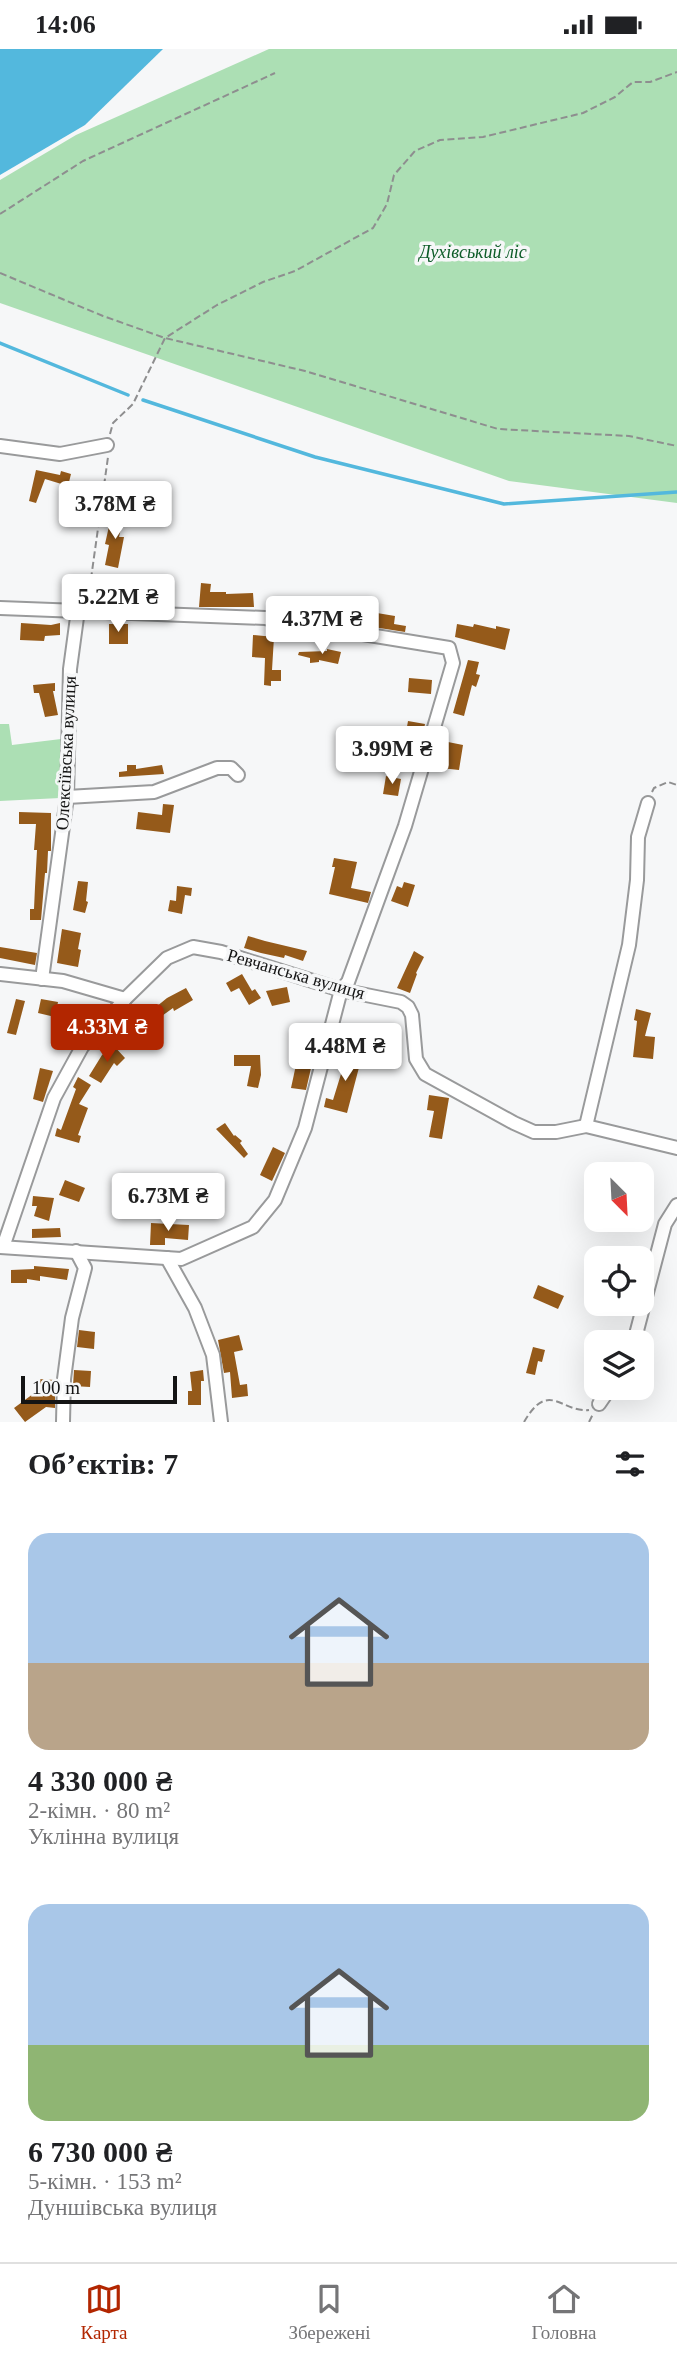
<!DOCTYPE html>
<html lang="uk">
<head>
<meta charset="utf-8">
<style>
  body { margin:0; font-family:"Times New Roman",serif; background:#f2f2f2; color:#202124; height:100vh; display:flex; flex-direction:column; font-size:26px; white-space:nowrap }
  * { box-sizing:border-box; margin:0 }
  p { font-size:23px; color:#757577 }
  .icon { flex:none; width:38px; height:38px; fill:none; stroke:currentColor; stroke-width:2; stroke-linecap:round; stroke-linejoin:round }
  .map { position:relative; height:1373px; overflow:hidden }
  .sheet { display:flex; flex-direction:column; background:#fff; flex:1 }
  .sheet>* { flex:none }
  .needle { width:46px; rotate:156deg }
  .fabs { position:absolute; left:584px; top:1113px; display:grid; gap:14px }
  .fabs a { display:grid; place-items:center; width:70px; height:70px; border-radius:14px; background:#fff; box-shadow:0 7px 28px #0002; font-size:35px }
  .scale { position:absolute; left:21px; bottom:18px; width:156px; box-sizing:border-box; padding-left:7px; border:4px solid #141414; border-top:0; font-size:19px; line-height:24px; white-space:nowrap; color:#141414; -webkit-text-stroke:5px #f6f7f8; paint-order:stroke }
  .price { position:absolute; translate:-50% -60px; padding:0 16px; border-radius:7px; background:#fff; color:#222; font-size:23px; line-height:46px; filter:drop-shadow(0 2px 4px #0008) }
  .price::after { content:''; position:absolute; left:50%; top:42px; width:21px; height:16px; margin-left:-10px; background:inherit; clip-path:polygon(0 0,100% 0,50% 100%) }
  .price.on { background:#b22600; color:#fff }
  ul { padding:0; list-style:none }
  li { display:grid; align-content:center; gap:14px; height:371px; padding:0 28px }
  li span { display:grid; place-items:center; height:217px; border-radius:21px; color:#555 }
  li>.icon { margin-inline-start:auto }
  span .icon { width:126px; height:126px; fill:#fffc; stroke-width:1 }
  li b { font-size:30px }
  h2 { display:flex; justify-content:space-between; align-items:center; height:84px; padding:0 28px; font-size:30px }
  .status { display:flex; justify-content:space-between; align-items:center; height:49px; padding:0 35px; background:#fff; direction:ltr }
  .status svg { height:19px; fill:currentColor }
  .tabs { display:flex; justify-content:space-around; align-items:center; height:98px; border-top:2px solid #e0e0e0; background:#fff; font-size:19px; color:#757577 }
  .tabs a { display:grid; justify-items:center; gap:4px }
  .tabs .on { color:#b22600 }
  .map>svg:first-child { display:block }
</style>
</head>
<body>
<div class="status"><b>14:06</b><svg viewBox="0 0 49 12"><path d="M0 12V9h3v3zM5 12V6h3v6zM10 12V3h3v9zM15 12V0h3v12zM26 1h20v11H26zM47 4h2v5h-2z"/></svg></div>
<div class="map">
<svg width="677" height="1373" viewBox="0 0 677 1373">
  <rect width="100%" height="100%" fill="#f6f7f8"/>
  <g fill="#acdfb4">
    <path d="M269,0H677V454L509,432L0,254V131L76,86Z"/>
    <path d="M0,675H9L12,696L61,690L60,749L0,752Z"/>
  </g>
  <path fill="#53b8dd" d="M0,0H163L85,76L0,126Z"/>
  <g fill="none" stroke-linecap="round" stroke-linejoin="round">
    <g stroke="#53b8dd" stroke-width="3.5">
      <path d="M0,294L128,346"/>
      <path d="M143,351L315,408L504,455L677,443"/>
    </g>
  </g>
  <g fill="#955a1a">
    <path d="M36,421L60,426L61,422L71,425L68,437L45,430L36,454L29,452Z"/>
    <path d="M112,464L124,466L119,488H124L118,519L105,516L109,496L105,495Z"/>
    <path d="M201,534L211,535L210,543H226V545L253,544L254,558H199Z"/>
    <path d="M123,546H155L154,556L123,555Z"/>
    <path d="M348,549L360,551L359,561L395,567L394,575L406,577L405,583L373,578L374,573L356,571L355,575L345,573Z"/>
    <path d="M21,574L51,576L60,574V586L45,587L44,592L20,591Z"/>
    <rect x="109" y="575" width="19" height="20"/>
    <path d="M457,575L473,578L474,575L496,580V577L510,580L505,601L455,588Z"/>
    <path d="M253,586L274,588L272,621H281V632H271V637L264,636L265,609L252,608Z"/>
    <path d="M327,600L341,603L338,615L319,611V613L310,614V609L298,606L299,603L327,602Z"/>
    <path d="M468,611L479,613L476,625L480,626L476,638L472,636L464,667L453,664Z"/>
    <path d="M409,629L432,631L431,645L408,643Z"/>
    <path d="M55,634V642H53L58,666L45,668L39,644H34L33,636Z"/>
    <path d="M408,672L425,675L422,690L415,689L412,708L402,706Z"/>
    <path d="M448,693L463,696L459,721L441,719L442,709H445Z"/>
    <path d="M127,716H136V720L162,716L164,725L119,728V723L127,722Z"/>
    <path d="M386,727L401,730L398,747L383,745Z"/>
    <path d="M163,755L174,756L170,784L136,780L138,763L162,766Z"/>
    <path d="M19,763L51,764V802H48L47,824H45L41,871H30V860H34L35,838L37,801H34L36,775H19Z"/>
    <path d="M334,809L357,813L351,839L371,843L368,854L329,845L335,818H332Z"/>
    <path d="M78,832L88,833L86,852L88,853L85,864L73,861Z"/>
    <path d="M404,833L415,836L408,858L391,852L397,837L402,839Z"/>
    <path d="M177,837L192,839L191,847L185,846L182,865L168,862L170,851L176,852Z"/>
    <path d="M62,880L81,884L78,900L81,901L78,918L57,914Z"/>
    <path d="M248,887L265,892L307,902L303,912L285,906L284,909L261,904L244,899Z"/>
    <path d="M0,898L37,904L35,916L0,909Z"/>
    <path d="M414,902L424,908L416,924L417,925L410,944L397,939Z"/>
    <path d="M242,925L252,942L255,940L261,949L249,956L239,939L231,943L226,934Z"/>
    <path d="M287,938L290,953L272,957L266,942Z"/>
    <path d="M186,939L193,951L174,962L173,959L152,974L153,975L143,985L134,976L167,949Z"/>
    <path d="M16,950L25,952L16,986L7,984Z"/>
    <path d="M41,950L58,953L55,968L38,964Z"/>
    <path d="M636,960L651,964L645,987L655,988L653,1010L633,1008L637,972L634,971Z"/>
    <path d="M64,968L78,976L71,987L69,986L64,998L55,994L61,981L58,979Z"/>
    <path d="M113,996L125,1009L117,1017L114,1014L101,1034L89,1027L102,1006Z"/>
    <path d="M299,1002L314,1006L306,1041L291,1039Z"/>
    <path d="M341,1003L362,1007L347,1064L324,1058L326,1049L333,1051L345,1012L339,1011Z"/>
    <path d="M234,1006H260L261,1026L258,1039L247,1037L251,1017H234Z"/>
    <path d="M40,1019L53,1022L43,1053L33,1050Z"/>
    <path d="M78,1028L91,1036L79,1055L88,1059L78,1086L81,1087L79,1094L55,1087L57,1079L61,1081L76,1040L73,1038Z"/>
    <path d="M429,1046L449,1049L442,1090L429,1088L434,1062L427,1061Z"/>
    <path d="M225,1074L234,1087L235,1086L242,1092L240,1094L248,1105L244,1109L216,1080Z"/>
    <path d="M273,1098L285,1104L272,1132L260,1126Z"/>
    <path d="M65,1131L85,1139L79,1153L59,1146Z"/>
    <path d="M33,1147L54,1149L49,1172L34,1167L37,1157H32Z"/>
    <path d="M151,1174L189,1176L188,1191L165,1189V1196H150Z"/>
    <path d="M60,1179L61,1188L32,1189V1180Z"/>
    <path d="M34,1217L69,1220L67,1231L40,1227V1232L27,1230V1234H11V1221L34,1220Z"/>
    <path d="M538,1236L564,1247L558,1260L533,1249Z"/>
    <path d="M79,1281L95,1283L94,1300L77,1298Z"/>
    <path d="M239,1286L243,1301L234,1303L240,1336L247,1335L248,1347L232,1349L230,1323L224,1324L218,1291Z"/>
    <path d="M533,1298L545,1301L542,1313L538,1312L535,1326L526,1324Z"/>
    <path d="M74,1321L91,1322L90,1338L73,1337Z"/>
    <path d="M203,1321L204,1332H201V1356H188V1342H192L190,1323Z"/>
    <path d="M38,1330L55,1331V1359L46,1358L25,1373L14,1359L37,1342Z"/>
  </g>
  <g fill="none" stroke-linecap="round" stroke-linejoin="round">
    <g stroke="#999a9b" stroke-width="16">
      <g id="minor">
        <path d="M0,397L60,405L107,396"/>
        <path d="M0,559L265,569L449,599L453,614L405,777L348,933L341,941L305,1079L275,1151L253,1178L181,1210L0,1198"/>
        <path d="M67,748L154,743L217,719H231L238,726"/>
        <path d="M0,925L63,932L125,950"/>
        <path d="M42,930L67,748L70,620L78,561"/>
        <path d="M586,1077L629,896L637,831L638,788L648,754"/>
        <path d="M3,1198L54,1049L82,998L125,950L167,909L193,898L221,903L341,941L401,953L408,958L412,966L416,1010L425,1025L514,1074L534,1083H556L586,1077L677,1099"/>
        <path d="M167,1209L195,1259L213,1306L221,1373"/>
        <path d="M634,1293L665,1175L677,1156"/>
        <path d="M599,1355L610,1339"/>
        <path d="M63,1373L64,1330L72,1269L85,1219L76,1202"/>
      </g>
    </g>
    <g stroke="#8e8e8f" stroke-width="2" stroke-dasharray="7 3.5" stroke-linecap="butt">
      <path d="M0,165L83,112L275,24"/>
      <path d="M0,224L103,267L165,289L305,322L498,380L629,387L677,397"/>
      <path d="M110,385L113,374L133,355L165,289L217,256L263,233L295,222L373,179L387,155L394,126L415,102L440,91L483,88L583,64L615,48L633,33H650L677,23"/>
      <path d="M88,551L108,408"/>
      <path d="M652,743L654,739L668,733L677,736"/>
      <path d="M524,1373C549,1330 561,1364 589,1361"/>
      <path d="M589,1373L593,1365"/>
    </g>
    <use href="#minor" stroke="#fff" stroke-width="12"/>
  </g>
  <g text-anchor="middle" stroke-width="7" stroke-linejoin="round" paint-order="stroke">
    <g font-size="18" font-style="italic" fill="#0d5c28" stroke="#f6f7f8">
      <text x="473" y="209">Духівський ліс</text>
    </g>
    <g font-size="18" fill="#141414" stroke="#f6f7f8">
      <text transform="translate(66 704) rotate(-87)" y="6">Олексіївська вулиця</text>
      <text transform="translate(296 925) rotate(16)" y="6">Ревчанська вулиця</text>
    </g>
  </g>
</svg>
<div class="fabs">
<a><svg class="needle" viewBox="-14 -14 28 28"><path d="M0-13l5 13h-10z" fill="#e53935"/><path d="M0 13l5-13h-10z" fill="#757577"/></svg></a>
<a><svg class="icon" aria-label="locate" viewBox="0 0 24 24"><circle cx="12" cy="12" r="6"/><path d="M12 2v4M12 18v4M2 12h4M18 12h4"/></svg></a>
<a><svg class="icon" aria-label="layers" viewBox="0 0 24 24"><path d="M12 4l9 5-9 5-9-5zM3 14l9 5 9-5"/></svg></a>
</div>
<div class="scale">100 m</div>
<b class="price" style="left:115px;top:492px">3.78M ₴</b>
<b class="price" style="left:118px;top:585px">5.22M ₴</b>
<b class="price" style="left:322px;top:607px">4.37M ₴</b>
<b class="price" style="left:392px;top:737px">3.99M ₴</b>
<b class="price on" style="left:107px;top:1015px">4.33M ₴</b>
<b class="price" style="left:345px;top:1034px">4.48M ₴</b>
<b class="price" style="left:168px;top:1184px">6.73M ₴</b>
</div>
<section class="sheet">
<h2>Об’єктів: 7<svg class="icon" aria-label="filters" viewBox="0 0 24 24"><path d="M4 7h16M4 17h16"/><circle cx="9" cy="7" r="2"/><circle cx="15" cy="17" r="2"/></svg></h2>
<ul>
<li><span style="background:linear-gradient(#a9c7e8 60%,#b9a48a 0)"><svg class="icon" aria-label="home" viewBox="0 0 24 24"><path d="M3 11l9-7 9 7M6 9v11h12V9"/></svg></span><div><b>4 330 000 ₴</b><p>2-кімн. · 80 m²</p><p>Уклінна вулиця</p></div></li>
<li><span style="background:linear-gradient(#a9c7e8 65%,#8fb573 0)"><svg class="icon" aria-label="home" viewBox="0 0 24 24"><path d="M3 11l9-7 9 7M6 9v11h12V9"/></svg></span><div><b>6 730 000 ₴</b><p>5-кімн. · 153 m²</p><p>Дуншівська вулиця</p></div></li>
</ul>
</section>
<nav class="tabs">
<a class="on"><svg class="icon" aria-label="map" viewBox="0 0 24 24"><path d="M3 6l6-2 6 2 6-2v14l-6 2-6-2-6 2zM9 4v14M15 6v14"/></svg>Карта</a>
<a><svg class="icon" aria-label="saved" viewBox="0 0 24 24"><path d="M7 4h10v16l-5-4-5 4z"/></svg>Збережені</a>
<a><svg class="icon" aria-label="home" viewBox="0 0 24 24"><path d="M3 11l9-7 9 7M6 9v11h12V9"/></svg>Головна</a>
</nav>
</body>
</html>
